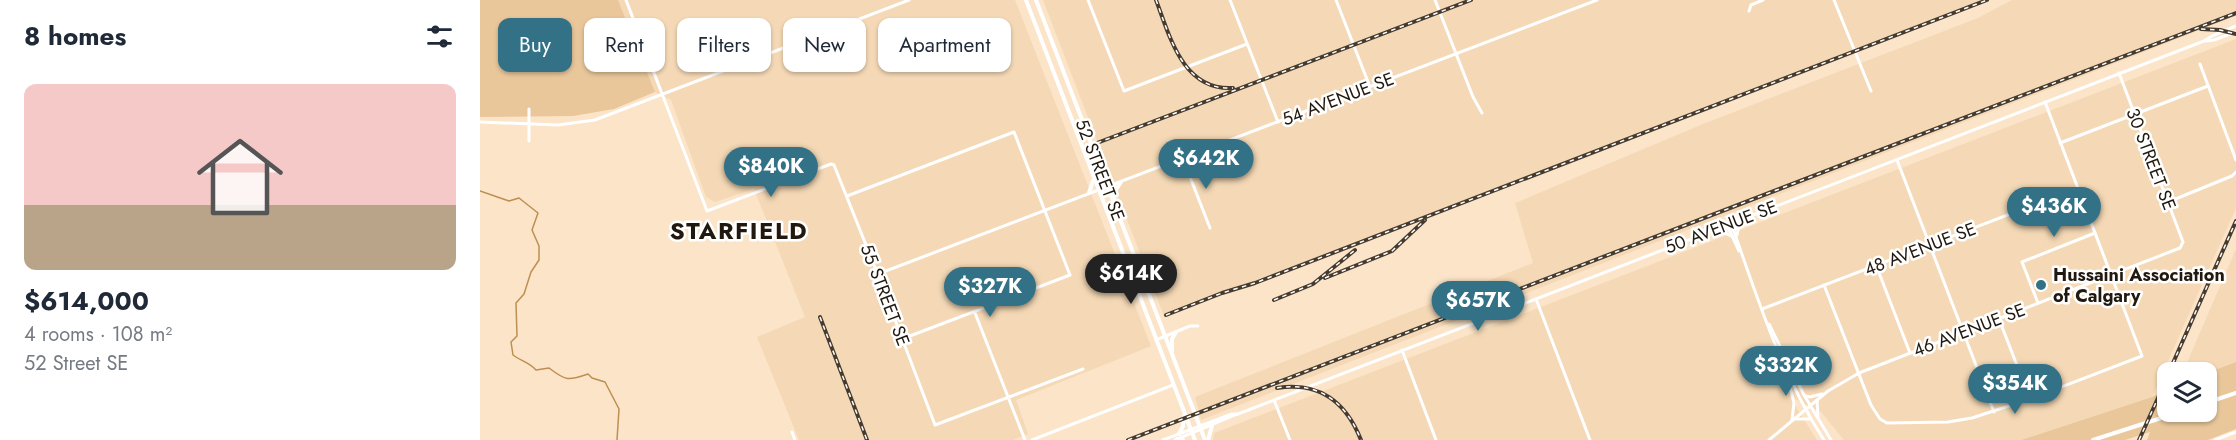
<!DOCTYPE html>
<html lang="en">
<head>
<meta charset="utf-8">
<style>
  body { margin:0; font-family:Jost,sans-serif; background:#f2f2f3; color:#1f2937; height:100vh; display:flex; flex-direction:column; font-size:22px; white-space:nowrap }
  * { box-sizing:border-box; margin:0 }
  p { font-size:20px; color:#747a83 }
  .icon { flex:none; width:33px; height:33px; fill:none; stroke:currentColor; stroke-width:2; stroke-linecap:round; stroke-linejoin:round }
  .map { position:relative; flex:1; overflow:hidden }
  .side { display:flex; flex-direction:column; background:#fff; width:480px }
  .side>* { flex:none }
  .guide { position:absolute; left:18px; top:18px; width:570px; height:54px; display:flex; gap:12px }
  .fabs { position:absolute; left:1677px; top:362px; display:grid; gap:12px }
  .fabs a { display:grid; place-items:center; width:60px; height:60px; border-radius:12px; background:#fff; box-shadow:0 2px 4px #0004; font-size:30px }
  .price { position:absolute; translate:-50% -51px; padding:0 14px; border-radius:21px; background:#327186; color:#fff; font-size:20px; line-height:39px; filter:drop-shadow(0 2px 3px #0008) }
  .price::after { content:''; position:absolute; left:50%; top:36px; width:18px; height:14px; margin-left:-9px; background:inherit; clip-path:polygon(0 0,100% 0,50% 100%) }
  .price.current { background:#222; color:#fff }
  ul { padding:0; list-style:none }
  li { display:grid; align-content:center; gap:12px; height:318px; padding:0 24px }
  li+li { border-top:2px solid #e0e1e3 }
  li span { display:grid; place-items:center; height:186px; border-radius:12px; color:#555 }
  li>.icon { margin-inline-start:auto }
  span .icon { width:108px; height:108px; fill:#fffc; stroke-width:1 }
  li b { font-size:26px }
  h2 { display:flex; justify-content:space-between; align-items:center; height:72px; padding:0 24px; font-size:26px }
  .tag { padding:0 21px; border-radius:12px; background:#fff; box-shadow:0 2px 4px #0004; font-size:21px; line-height:54px }
  .tag.current { background:#327186; color:#fff }
  main { display:flex; flex:1; min-height:0 }
  .map>svg:first-child { display:block }
</style>
</head>
<body>
<main>
<section class="side">
<h2>8 homes<svg class="icon" aria-label="filters" viewBox="0 0 24 24"><path d="M4 7h16M4 17h16"/><circle cx="9" cy="7" r="2"/><circle cx="15" cy="17" r="2"/></svg></h2>
<ul>
<li><span style="background:linear-gradient(#f6c9c9 65%,#b9a48a 0)"><svg class="icon" aria-label="home" viewBox="0 0 24 24"><path d="M3 11l9-7 9 7M6 9v11h12V9"/></svg></span><div><b>$614,000</b><p>4 rooms · 108 m²</p><p>52 Street SE</p></div></li>
</ul>
</section>
<div class="map">
<svg width="1756" height="440" viewBox="0 0 1756 440">
  <rect width="100%" height="100%" fill="#fbe4c7"/>
  <g fill="#f5d9b6">
    <path d="M138,0H535L671,346L536,400L548,434L533,440H319L277,337L325,317L274,189L235,202L226,197L191,100L175,92Z"/>
    <path d="M563,0H1502L684,316Z"/>
    <path d="M1532,0H1756V16L721,420L715,397L1053,263L1035,203L1223,124L1498,18Z"/>
    <path d="M1756,39V208L1672,397L1541,440H1364L1341,412L1309,396L1337,440H733L734,433Z"/>
    <path d="M1756,249V362L1727,373L1703,372Z"/>
  </g>
  <g fill="#e9c79b">
    <path d="M0,0H138L175,92L134,109L93,116L0,117Z"/>
    <path d="M1756,362V429L1728,440H1667L1670,432L1645,440H1541L1672,397L1687,390L1688,411H1726L1727,373Z"/>
  </g>
  <g fill="none" stroke-linecap="round" stroke-linejoin="round">
    <path stroke="#bd8f52" stroke-width="1.5" d="M0,191L29,201L39,198L58,213L52,230L59,246V260L51,272L44,294L36,303L37,336L31,342L33,355C41,361 50,363 56,370L69,368C86,381 88,381 108,374L112,378L125,382L139,409L137,440"/>
    <g stroke="#fff" stroke-width="3">
      <path d="M146,0L227,211L351,164L354,165L398,275L455,425L603,369"/>
      <path d="M608,0L644,91L767,44"/>
      <path d="M750,0L798,122"/>
      <path d="M856,0L890,87"/>
      <path d="M955,0L993,97L1002,113"/>
      <path d="M1354,0L1391,91"/>
      <path d="M1269,11L1271,5L1283,0"/>
      <path d="M1726,41L1734,40L1756,32"/>
      <path d="M1720,64L1756,160"/>
      <path d="M0,122L78,125L115,120L429,0"/>
      <path d="M49,141V109"/>
      <path d="M1580,143L1728,86"/>
      <path d="M703,159L730,228"/>
      <path d="M1417,160L1514,412"/>
      <path d="M367,196L534,132L590,275L422,339"/>
      <path d="M1688,202L1752,176L1756,172"/>
      <path d="M1251,223C1278,299 1300,372 1344,440"/>
      <path d="M1247,225L1259,251"/>
      <path d="M1232,232L1245,233L1251,236"/>
      <path d="M1257,235L1260,221"/>
      <path d="M1396,265L1430,353"/>
      <path d="M398,274L1117,0"/>
      <path d="M1344,285L1391,405L1400,419L1407,423L1468,422L1492,418L1550,399L1662,356L1565,102"/>
      <path d="M1056,299L1110,440"/>
      <path d="M1558,303L1542,262L1615,233"/>
      <path d="M1282,309L1598,188"/>
      <path d="M495,313L545,440"/>
      <path d="M1519,319L1550,399"/>
      <path d="M1289,324L1324,395L1351,440"/>
      <path d="M676,340L710,326H718"/>
      <path d="M922,350L956,440"/>
      <path d="M1308,379L1314,403L1312,420"/>
      <path d="M1325,396L1330,397L1342,394"/>
      <path d="M794,400L810,440"/>
      <path d="M1337,400L1338,417"/>
      <path d="M1314,419H1330"/>
      <path d="M312,432L315,440"/>
      <path d="M552,440L693,385"/>
      <path d="M683,440L752,414H758L1724,41L1732,36L1756,26"/>
      <path d="M695,440L757,414"/>
      <path d="M1289,440L1348,391L1379,373L1700,248L1703,242L1639,73"/>
      <path d="M1735,440L1756,432"/>
    </g>
    <g stroke="#fff" stroke-width="4">
      <path d="M546,0L715,440"/>
      <path d="M556,0L725,440"/>
      <path d="M609,193L613,181"/>
      <path d="M634,203L635,191L641,182"/>
      <path d="M692,351V339L696,332"/>
      <path d="M1726,403L1756,393"/>
      <path d="M699,434L703,426L704,416"/>
      <path d="M697,439L703,440"/>
      <path d="M728,440L732,426"/>
      <path d="M1613,440L1703,411"/>
    </g>
    <g stroke="#463b2e" stroke-width="4">
      <g id="rail">
        <path d="M676,0C690,37 703,91 753,88"/>
        <path d="M1721,29L1740,30L1756,34"/>
        <path d="M617,143L991,0"/>
        <path d="M845,278L912,251L945,220"/>
        <path d="M794,300L833,284L875,250"/>
        <path d="M686,315L742,293L775,283L1507,0"/>
        <path d="M340,317L387,440"/>
        <path d="M1689,372L1756,221"/>
        <path d="M797,388C839,381 866,402 881,440"/>
        <path d="M648,440L1756,13"/>
        <path d="M1659,440L1688,376"/>
      </g>
    </g>
    <use href="#rail" stroke="#fff" stroke-width="1.5" stroke-dasharray="4.5" stroke-linecap="butt"/>
  </g>
  <circle fill="#327186" stroke="#fff" stroke-width="2" cx="1561" cy="285" r="6"/>
  <g text-anchor="middle" stroke-width="5" stroke-linejoin="round" paint-order="stroke">
    <g font-size="18" fill="#21190f" stroke="#fff">
      <text transform="translate(858 99) rotate(-21)" y="6">54 AVENUE SE</text>
      <text transform="translate(1671 159) rotate(69)" y="6">30 STREET SE</text>
      <text transform="translate(620 170) rotate(69)" y="6">52 STREET SE</text>
      <text transform="translate(1241 227) rotate(-21)" y="6">50 AVENUE SE</text>
      <text transform="translate(1440 249) rotate(-21)" y="6">48 AVENUE SE</text>
      <text transform="translate(405 295) rotate(69)" y="6">55 STREET SE</text>
      <text transform="translate(1489 330) rotate(-21)" y="6">46 AVENUE SE</text>
    </g>
    <g font-size="18" font-weight="bold" fill="#21190f" stroke="#fff" text-anchor="start">
      <text x="1573" y="281">Hussaini Association<tspan x="1573" dy="21">of Calgary</tspan></text>
    </g>
    <g font-size="24" font-weight="bold" letter-spacing="1.5" fill="#21190f" stroke="#fff">
      <text x="259" y="239">STARFIELD</text>
    </g>
  </g>
</svg>
<div class="fabs">
<a><svg class="icon" aria-label="layers" viewBox="0 0 24 24"><path d="M12 4l9 5-9 5-9-5zM3 14l9 5 9-5"/></svg></a>
</div>
<b class="price" style="left:726px;top:190px">$642K</b>
<b class="price" style="left:291px;top:198px">$840K</b>
<b class="price" style="left:1574px;top:238px">$436K</b>
<b class="price current" style="left:651px;top:305px">$614K</b>
<b class="price" style="left:510px;top:318px">$327K</b>
<b class="price" style="left:998px;top:332px">$657K</b>
<b class="price" style="left:1306px;top:397px">$332K</b>
<b class="price" style="left:1535px;top:415px">$354K</b>
<div class="guide">
<a class="tag current">Buy</a>
<a class="tag">Rent</a>
<a class="tag">Filters</a>
<a class="tag">New</a>
<a class="tag">Apartment</a>
</div>
</div>
</main>
</body>
</html>
